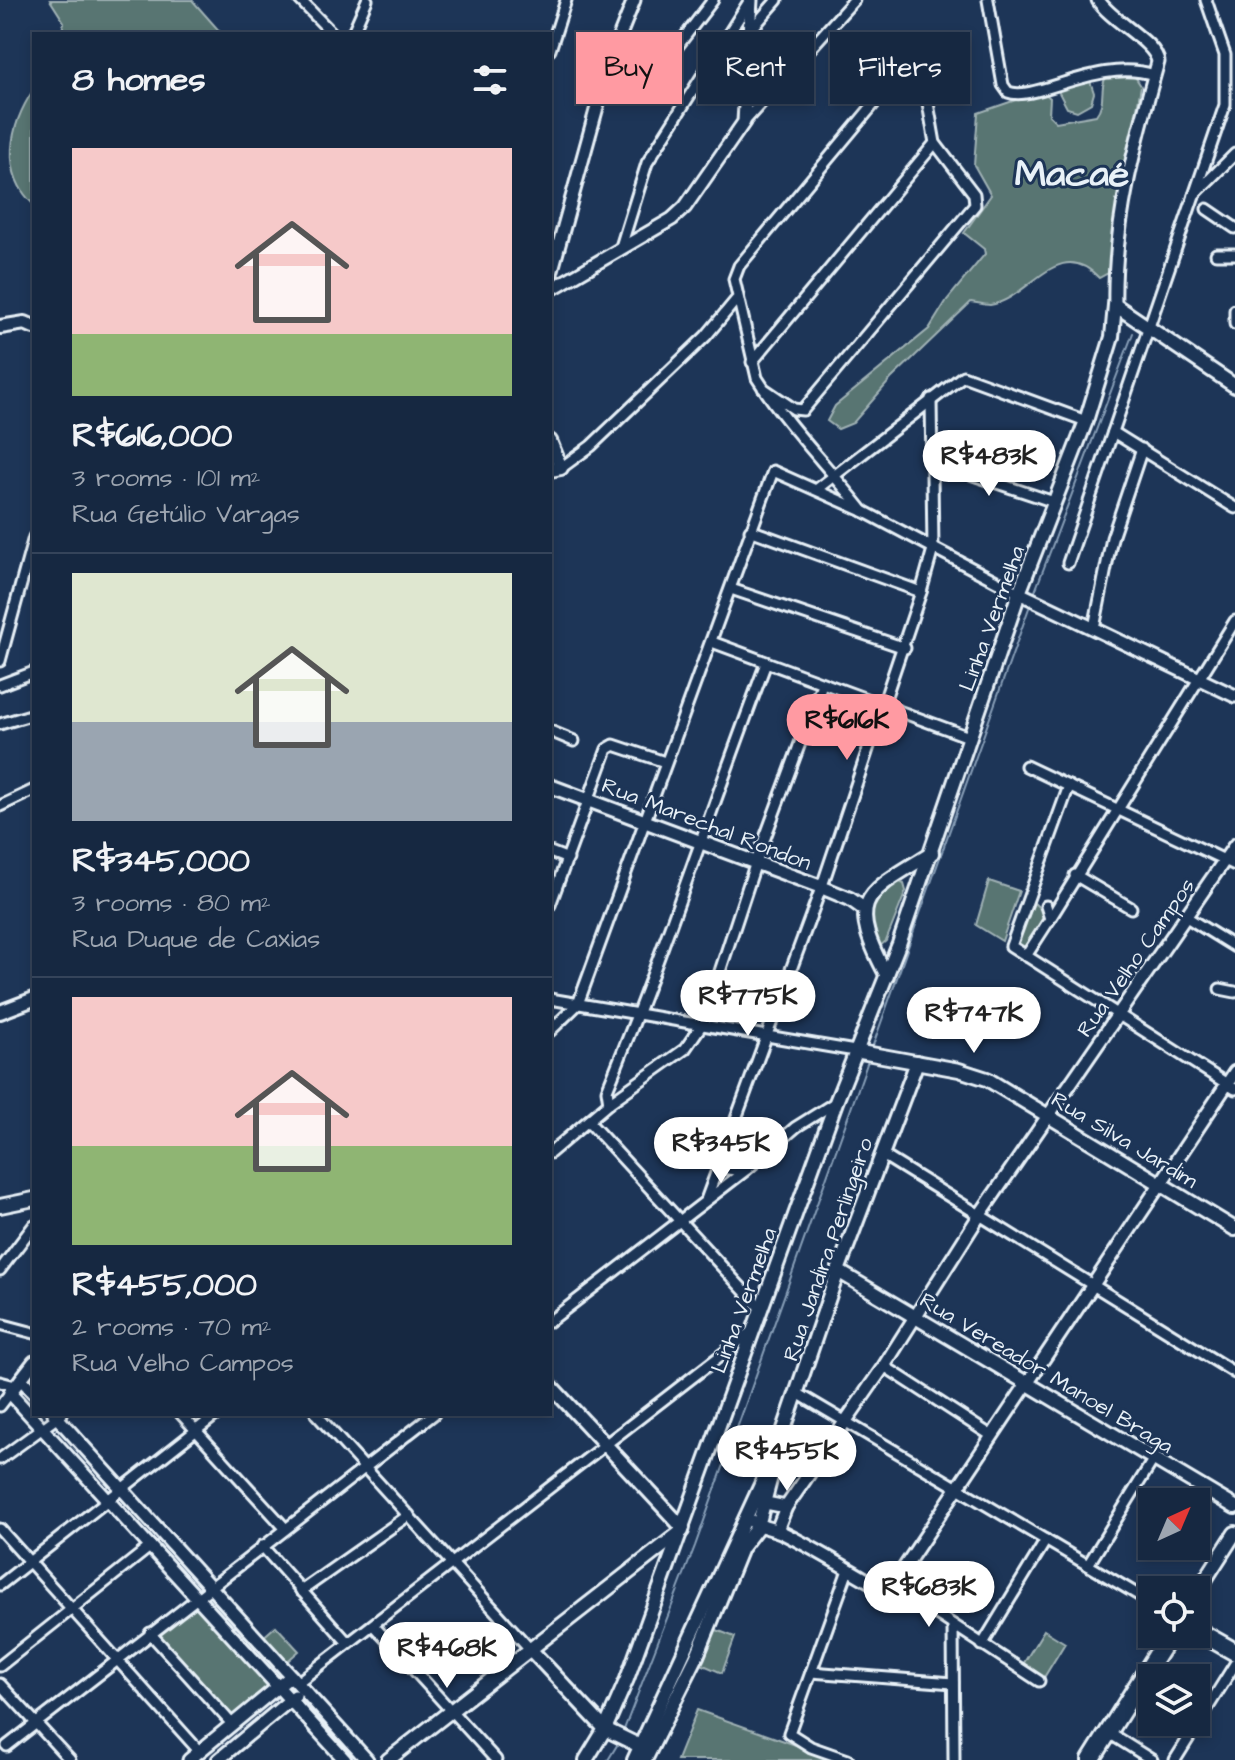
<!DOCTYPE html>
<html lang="en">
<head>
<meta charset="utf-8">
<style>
  body { margin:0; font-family:"Architects Daughter",sans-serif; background:#23344c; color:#f1f3f6; height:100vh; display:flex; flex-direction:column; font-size:30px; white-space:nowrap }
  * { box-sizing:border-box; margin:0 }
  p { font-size:26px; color:#9ea6b1 }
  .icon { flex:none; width:44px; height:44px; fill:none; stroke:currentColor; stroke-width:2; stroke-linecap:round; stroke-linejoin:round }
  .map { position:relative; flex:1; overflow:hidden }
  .side { position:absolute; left:32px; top:32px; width:520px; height:1384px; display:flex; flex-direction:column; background:#162841; border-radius:0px; box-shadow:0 4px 12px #0003,0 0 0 2px #35445a }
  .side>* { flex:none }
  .banner { position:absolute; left:576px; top:32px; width:538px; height:72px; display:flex; gap:16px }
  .needle { width:52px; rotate:44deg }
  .buttons { position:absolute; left:1138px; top:1488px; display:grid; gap:16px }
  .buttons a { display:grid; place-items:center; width:72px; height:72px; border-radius:0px; background:#162841; box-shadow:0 4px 12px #0003,0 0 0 2px #35445a; font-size:40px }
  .price { position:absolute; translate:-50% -68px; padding:0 18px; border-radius:28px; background:#fff; color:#222; font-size:26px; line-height:52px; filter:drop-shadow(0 2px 4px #0008) }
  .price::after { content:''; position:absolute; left:50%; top:48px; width:24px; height:18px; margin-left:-12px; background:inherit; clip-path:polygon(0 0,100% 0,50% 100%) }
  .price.current { background:#ff9aa2; color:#111 }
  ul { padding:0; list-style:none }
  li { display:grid; align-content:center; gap:16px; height:424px; padding:0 40px }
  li+li { border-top:2px solid #35445a }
  li span { display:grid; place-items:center; height:248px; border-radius:0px; color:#555 }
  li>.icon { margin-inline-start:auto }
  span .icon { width:144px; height:144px; fill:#fffc; stroke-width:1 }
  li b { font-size:34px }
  h2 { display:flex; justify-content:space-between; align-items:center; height:96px; padding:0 40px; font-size:34px }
  .chip { padding:0 28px; border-radius:0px; background:#162841; box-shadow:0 4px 12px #0003,0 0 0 2px #35445a; font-size:28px; line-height:72px }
  .chip.current { background:#ff9aa2; color:#111 }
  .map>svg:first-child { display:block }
</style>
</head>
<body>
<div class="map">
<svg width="1235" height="1760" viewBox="0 0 1235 1760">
  <rect width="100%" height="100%" fill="#1d3557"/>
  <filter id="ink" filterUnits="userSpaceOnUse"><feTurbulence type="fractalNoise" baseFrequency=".0125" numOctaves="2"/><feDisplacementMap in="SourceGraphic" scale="16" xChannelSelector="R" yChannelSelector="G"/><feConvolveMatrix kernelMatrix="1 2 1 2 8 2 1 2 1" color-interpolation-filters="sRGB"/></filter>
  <g filter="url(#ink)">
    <g fill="#597472" stroke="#a0b2b5" stroke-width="2">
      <path d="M50,0H192L222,34H61L64,22Z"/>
      <path d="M1108,74L1134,75L1141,86L1108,273L1099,278C1058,234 1029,300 990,305C985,305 977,303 971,302L891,379L853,423L838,429L827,421L835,406L929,329L947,300L985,254L984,249L964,233L991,195L974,165L978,113L1042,91L1050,98L1049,115L1056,122L1096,115C1107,101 1098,86 1108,74Z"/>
      <path d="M1089,78L1094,93L1091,103L1077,111L1067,108L1056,87Z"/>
      <path d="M34,89V205C0,173 9,126 34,89Z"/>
      <path d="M892,878L904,884L906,891L886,941L879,947C861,908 865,909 892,878Z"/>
      <path d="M989,881L1019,891L1002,941L976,925Z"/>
      <path d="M1034,903L1045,913L1029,946L1020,948L1017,943Z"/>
      <path d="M195,1603L271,1687L232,1718L157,1635Z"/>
      <path d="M276,1626L299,1651L284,1664L261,1639Z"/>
      <path d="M714,1629L735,1637L722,1673L701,1664Z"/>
      <path d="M1044,1630L1065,1643L1043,1679L1022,1666Z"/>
      <path d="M697,1710L838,1760H677Z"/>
    </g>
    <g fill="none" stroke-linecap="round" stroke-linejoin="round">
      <g stroke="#889fb8" stroke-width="2">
        <path d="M1034,594L1133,333"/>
        <path d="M872,1048L1029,608"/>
        <path d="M623,1732L695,1546L869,1058"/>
        <path d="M608,1760L619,1742"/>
      </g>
      <g stroke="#e8f1f8" stroke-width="15">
        <g id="minor">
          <path d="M300,0L333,34"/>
          <path d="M988,0L1003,85L1008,92C1035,103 1099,57 1154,75"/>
          <path d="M750,31L777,0"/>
          <path d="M352,34L367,0"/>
          <path d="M550,50L566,0"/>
          <path d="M610,60C628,69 641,78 660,69L713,0"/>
          <path d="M744,122L854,0"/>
          <path d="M1194,195L1235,154"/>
          <path d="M1207,209L1235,228"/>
          <path d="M620,250L647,163L750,0"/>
          <path d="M1216,254H1235"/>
          <path d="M1235,324V310"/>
          <path d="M752,362L935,143"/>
          <path d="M763,388L794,409L803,410L975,205L974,194L935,143L921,64L918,61L908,63L739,266L734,279L757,378C787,426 828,466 863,511"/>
          <path d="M1113,432L1235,508"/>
          <path d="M934,462L1054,502"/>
          <path d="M561,468L591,446L706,336L736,300"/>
          <path d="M817,489L963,376L1086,421"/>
          <path d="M750,530L921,592"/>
          <path d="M1068,563L1225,105V55L1206,0"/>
          <path d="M731,589L905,648"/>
          <path d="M1094,628L1112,538L1142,449"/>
          <path d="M712,642L969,737"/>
          <path d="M0,661L34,537"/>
          <path d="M0,685L34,672"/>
          <path d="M0,724L34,714"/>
          <path d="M550,731L574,741"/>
          <path d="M1026,766L1235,865"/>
          <path d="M1069,786L1011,946L1235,1089"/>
          <path d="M0,806L34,790"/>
          <path d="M550,852L568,859"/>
          <path d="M1075,875L1131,908"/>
          <path d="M550,905L607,749L614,745L665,762"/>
          <path d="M1188,918L1235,947"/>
          <path d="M1050,919L1235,621"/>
          <path d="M1026,956L1050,919L1046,906"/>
          <path d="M1220,989L1235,992"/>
          <path d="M550,999L855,1051"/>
          <path d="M550,1031L578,1004L773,471L863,511L1019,593"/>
          <path d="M609,1103L607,1090C665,950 712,805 766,663"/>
          <path d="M588,1121L761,1309"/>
          <path d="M550,1153L609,1103L685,1049L703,1023L756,862L822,684"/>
          <path d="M723,1153L728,1169L743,1171"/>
          <path d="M881,1154L1235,1373"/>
          <path d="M706,1200L824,880L921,592L933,549L931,399"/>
          <path d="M0,1270L34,1225"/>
          <path d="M550,1321L746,1170L796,1127L836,1102"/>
          <path d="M0,1324L34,1333"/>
          <path d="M884,1366L992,1436"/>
          <path d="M0,1382L15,1386"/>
          <path d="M797,1393L1152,1603"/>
          <path d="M0,1406L10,1393"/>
          <path d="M181,1414L285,1528"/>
          <path d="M316,1414L529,1648"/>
          <path d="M0,1459L62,1414"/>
          <path d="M0,1529L200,1752"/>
          <path d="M262,1546L348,1643"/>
          <path d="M1088,1565L1153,1460"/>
          <path d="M0,1585L217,1414"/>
          <path d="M301,1591L409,1515"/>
          <path d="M888,1592L932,1611L1039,1681"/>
          <path d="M373,1625L496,1760"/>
          <path d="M953,1625L954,1760"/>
          <path d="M150,1633L232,1724"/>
          <path d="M982,1645L1046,1540"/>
          <path d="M0,1666L151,1546"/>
          <path d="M811,1672L953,1683"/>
          <path d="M297,1683L751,1332"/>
          <path d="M0,1684L70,1760"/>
          <path d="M1109,1733L1152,1760"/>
          <path d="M7,1746L434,1414"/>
          <path d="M848,1760L811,1747L789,1733L848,1570"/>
          <path d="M1175,1760L1235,1664"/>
        </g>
      </g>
      <g stroke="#e8f1f8" stroke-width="17">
        <g id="tertiary">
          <path d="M1098,0C1111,21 1156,42 1158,62C1136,139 1113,224 1115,305"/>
          <path d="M550,277L610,60L634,0"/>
          <path d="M550,290L672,219L685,207L744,122L751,0"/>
          <path d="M1019,593L1235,696"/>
          <path d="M34,1362L10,1393L345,1760"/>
          <path d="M21,1379L34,1393"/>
          <path d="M54,1414L367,1760"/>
          <path d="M756,1501L786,1507"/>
          <path d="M746,1517C757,1527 768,1527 781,1532C818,1550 852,1572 888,1592L1235,1072"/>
          <path d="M777,1530L786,1507L884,1366L979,1216L1235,845"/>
          <path d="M189,1760L291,1676"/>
          <path d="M218,1760L295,1696"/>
        </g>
      </g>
      <g stroke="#e8f1f8" stroke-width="18">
        <g id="secondary">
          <path d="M0,327L25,323L34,327"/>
          <path d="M550,441L561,468L550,470"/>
          <path d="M550,786L821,887L850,899L864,909"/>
          <path d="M887,976C845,898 865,894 932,853"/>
          <path d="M0,1012L34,999"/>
          <path d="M855,1051L959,1070L987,1079L1235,1229"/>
          <path d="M0,1206L34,1199"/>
          <path d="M838,1271L1235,1507"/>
          <path d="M550,1385L683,1528"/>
          <path d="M1196,1594L1235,1533"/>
          <path d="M529,1648L605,1729L646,1749"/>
          <path d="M388,1760L682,1531"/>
          <path d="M586,1760L605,1729L627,1679L836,1102L899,944L1019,593L1086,421L1112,337L1115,305L1235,386"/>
          <path d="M634,1760L777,1450L838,1271L917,1062"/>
          <path d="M645,1760L697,1656L741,1548L758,1526L773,1469"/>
        </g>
      </g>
      <g stroke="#e8f1f8" stroke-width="22">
        <g id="trunk">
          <path d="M1196,1630L1235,1652"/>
          <path d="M1091,1760L1170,1634"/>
        </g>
      </g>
      <use href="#minor" stroke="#1d3557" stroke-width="9"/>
      <use href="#tertiary" stroke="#1d3557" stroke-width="11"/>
      <use href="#secondary" stroke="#1d3557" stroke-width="12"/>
      <use href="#trunk" stroke="#1d3557" stroke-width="16"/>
    </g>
  </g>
  <g text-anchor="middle" stroke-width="6" stroke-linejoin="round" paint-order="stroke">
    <g font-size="22" fill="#e8f1f8" stroke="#1d3557">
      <text transform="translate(991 618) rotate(-70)" y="8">Linha Vermelha</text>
      <text transform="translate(707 823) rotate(21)" y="8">Rua Marechal Rondon</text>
      <text transform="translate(1135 957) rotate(-55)" y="8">Rua Velho Campos</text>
      <text transform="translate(1125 1139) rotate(31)" y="8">Rua Silva Jardim</text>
      <text transform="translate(827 1249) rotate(-71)" y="8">Rua Jandira Perlingeiro</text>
      <text transform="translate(743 1300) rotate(-70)" y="8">Linha Vermelha</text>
      <text transform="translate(1047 1372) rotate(31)" y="8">Rua Vereador Manoel Braga</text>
    </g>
    <g font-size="38" font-weight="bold" fill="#e8f1f8" stroke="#1d3557">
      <text x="1072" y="186">Macaé</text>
    </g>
  </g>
</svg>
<div class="buttons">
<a><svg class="needle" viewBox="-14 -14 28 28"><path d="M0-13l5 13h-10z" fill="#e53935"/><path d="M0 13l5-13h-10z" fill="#9ea6b1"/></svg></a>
<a><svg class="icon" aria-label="locate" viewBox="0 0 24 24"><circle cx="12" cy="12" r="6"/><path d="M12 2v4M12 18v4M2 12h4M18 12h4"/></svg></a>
<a><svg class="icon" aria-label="layers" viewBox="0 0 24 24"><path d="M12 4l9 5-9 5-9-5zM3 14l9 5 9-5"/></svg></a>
</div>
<b class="price" style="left:989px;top:498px">R$483K</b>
<b class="price current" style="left:847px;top:762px">R$616K</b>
<b class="price" style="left:748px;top:1038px">R$775K</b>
<b class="price" style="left:974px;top:1055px">R$747K</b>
<b class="price" style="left:721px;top:1185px">R$345K</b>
<b class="price" style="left:787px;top:1493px">R$455K</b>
<b class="price" style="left:929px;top:1629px">R$683K</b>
<b class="price" style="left:447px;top:1690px">R$468K</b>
<div class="banner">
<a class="chip current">Buy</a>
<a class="chip">Rent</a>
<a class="chip">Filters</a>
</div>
<section class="side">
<h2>8 homes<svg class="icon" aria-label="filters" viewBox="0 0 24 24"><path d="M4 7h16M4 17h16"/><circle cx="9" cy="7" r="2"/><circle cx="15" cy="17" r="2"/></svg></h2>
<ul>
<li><span style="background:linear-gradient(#f6c9c9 75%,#8fb573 0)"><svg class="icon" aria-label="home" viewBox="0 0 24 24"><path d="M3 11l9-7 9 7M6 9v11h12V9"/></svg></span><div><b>R$616,000</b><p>3 rooms · 101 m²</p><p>Rua Getúlio Vargas</p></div></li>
<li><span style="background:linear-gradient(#dfe7d0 60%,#9aa5b1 0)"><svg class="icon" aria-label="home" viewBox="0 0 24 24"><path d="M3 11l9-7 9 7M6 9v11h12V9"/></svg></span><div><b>R$345,000</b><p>3 rooms · 80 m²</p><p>Rua Duque de Caxias</p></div></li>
<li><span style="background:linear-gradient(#f6c9c9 60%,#8fb573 0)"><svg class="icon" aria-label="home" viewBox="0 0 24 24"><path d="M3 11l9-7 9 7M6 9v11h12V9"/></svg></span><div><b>R$455,000</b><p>2 rooms · 70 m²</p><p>Rua Velho Campos</p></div></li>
</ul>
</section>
</div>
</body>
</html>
